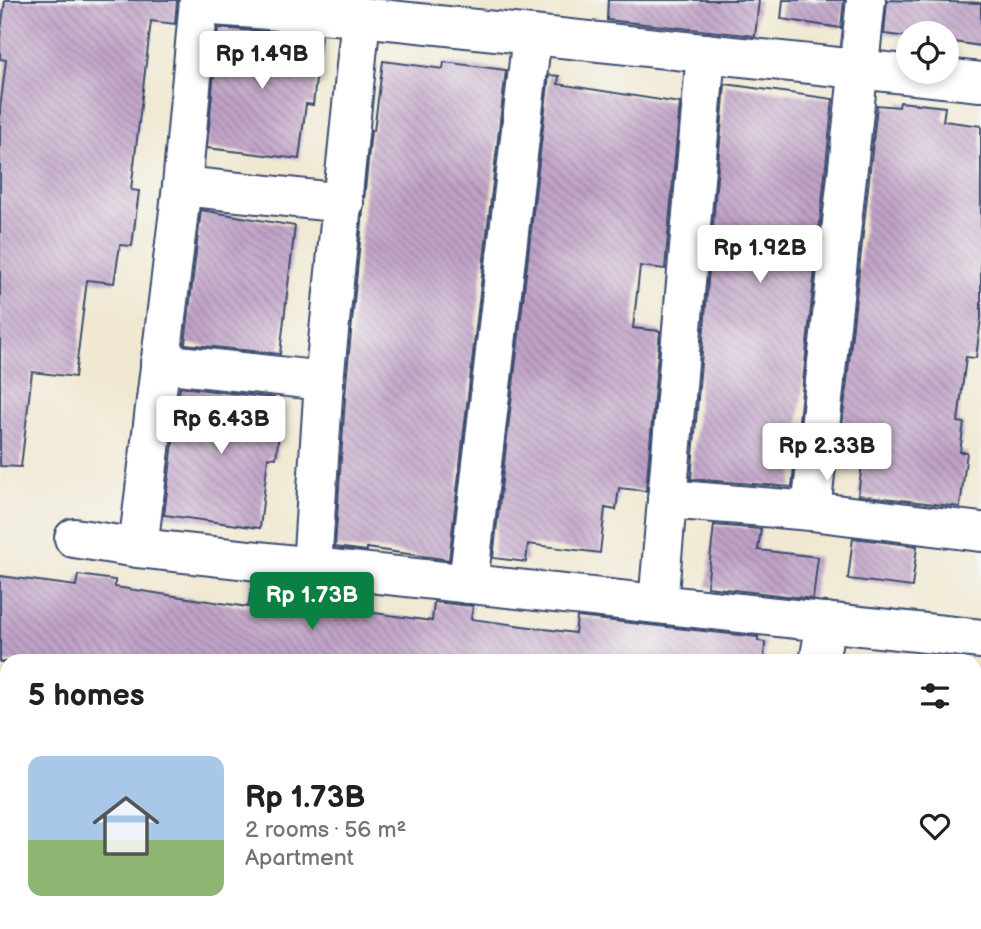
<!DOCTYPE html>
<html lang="en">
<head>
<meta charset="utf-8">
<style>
  body { margin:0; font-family:"Balsamiq Sans",sans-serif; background:#f6f6f6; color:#202124; height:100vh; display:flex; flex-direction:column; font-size:26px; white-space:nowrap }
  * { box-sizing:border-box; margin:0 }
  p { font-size:23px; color:#757577 }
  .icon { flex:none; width:38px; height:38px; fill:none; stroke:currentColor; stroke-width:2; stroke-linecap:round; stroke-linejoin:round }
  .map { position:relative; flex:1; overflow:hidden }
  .details { position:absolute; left:0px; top:654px; width:982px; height:275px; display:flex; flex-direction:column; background:#fff; border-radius:21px 21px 0 0; box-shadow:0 4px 10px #0003 }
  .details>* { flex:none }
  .controls { position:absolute; left:896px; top:21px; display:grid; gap:14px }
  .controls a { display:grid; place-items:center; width:63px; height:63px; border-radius:50%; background:#fff; box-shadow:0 4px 10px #0003; font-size:35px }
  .price { position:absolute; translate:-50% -60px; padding:0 16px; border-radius:7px; background:#fff; color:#222; font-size:23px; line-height:46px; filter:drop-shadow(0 2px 4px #0008) }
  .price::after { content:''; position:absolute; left:50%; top:42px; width:21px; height:16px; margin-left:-10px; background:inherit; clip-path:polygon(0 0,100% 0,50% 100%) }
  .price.active { background:#0b8043; color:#fff }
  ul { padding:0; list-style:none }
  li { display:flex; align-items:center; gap:21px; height:175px; padding:0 28px }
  li span { display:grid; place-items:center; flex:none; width:196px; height:140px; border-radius:14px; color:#555 }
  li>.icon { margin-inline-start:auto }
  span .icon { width:84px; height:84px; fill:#fffc; stroke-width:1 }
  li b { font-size:30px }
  h2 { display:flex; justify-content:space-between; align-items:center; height:84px; padding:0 28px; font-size:30px }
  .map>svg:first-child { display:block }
</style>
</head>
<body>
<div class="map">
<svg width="981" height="929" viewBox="0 0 981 929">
  <defs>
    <pattern id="building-back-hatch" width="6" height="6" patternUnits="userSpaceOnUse" patternTransform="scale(1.75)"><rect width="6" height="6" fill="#c0a2c6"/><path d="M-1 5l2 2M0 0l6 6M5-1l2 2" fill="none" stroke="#9b84a4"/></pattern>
  </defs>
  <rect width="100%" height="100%" fill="#f6f6f2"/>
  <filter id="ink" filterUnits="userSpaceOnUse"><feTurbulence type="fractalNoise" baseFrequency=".0143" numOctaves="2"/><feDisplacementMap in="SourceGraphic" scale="14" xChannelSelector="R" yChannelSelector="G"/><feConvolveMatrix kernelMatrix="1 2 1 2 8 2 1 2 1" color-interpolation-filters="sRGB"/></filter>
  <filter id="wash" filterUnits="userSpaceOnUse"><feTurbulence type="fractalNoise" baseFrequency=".00686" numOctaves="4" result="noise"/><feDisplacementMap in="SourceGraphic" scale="28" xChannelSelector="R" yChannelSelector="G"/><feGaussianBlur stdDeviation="1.57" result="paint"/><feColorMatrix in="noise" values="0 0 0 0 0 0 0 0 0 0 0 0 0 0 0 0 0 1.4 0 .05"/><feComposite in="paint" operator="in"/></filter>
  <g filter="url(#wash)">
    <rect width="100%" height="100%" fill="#f0e8d1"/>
    <g id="blocks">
      <g fill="url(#building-back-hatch)">
        <path d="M5,0H177L175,24L151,21L131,190L139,191L132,246L120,245L114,283L87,280L75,377L32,372L21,467L0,466V109L6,60L0,59V37Z"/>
        <path d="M608,0H759L755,36L607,20Z"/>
        <path d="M783,0H844L841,28L781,19Z"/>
        <path d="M887,0L981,3V46L947,41V33H908V37L884,34Z"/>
        <path d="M218,28L321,36L313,105L306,104L299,159L207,148Z"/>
        <path d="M383,61L443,69L444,62L506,70L449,560L367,548V551L335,547L346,383L371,130L374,131Z"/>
        <path d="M549,75L559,76L558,84L680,103L665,269L640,266L633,328L660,331L646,491L619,488L616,510L605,508L600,553L528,544L526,562L493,558Z"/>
        <path d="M725,84L833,99L792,487L691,479Z"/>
        <path d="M900,102L945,107L943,121L981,126V318L976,358L966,357L958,422L964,423L960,452H967L960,507L858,495L863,457L839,454L877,105L899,107Z"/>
        <path d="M201,210L295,226L280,354L185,344Z"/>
        <path d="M180,387L274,398L273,408L282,409L276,458L268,457L260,528L164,515Z"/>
        <path d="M714,525L761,529L758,550L818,557L813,599L707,587Z"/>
        <path d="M853,538L917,546L912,587L848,579Z"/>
        <path d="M78,575L115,580V587L248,607L251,590L339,598L338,608L432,621L434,602L473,606L471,619L575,633L577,617L758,637V641L765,642L764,662H0V576L76,586Z"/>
      </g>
    </g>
  </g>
  <g filter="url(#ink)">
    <use href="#blocks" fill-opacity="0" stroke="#3b4b6f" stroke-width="2"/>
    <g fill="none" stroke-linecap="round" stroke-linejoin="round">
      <g stroke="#3b4b6f" stroke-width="42">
        <g id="street">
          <path d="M199,5L361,17L981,82"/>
          <path d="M182,186L344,203"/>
          <path d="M160,363L324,381"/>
          <path d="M667,499L811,511L981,532"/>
          <path d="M811,511L866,0"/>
          <path d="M74,538L138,548L981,639"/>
          <path d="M138,548L182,186L199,0"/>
          <path d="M312,567L324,381L361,17"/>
          <path d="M468,584L532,35"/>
          <path d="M658,604L706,53"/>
          <path d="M819,662L826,622"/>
          <path d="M0,767L7,768"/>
          <path d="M975,860H981"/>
          <path d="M783,929L784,922"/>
        </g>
      </g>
      <use href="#street" stroke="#fff" stroke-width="38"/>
    </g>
  </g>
</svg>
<div class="controls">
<a><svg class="icon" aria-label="locate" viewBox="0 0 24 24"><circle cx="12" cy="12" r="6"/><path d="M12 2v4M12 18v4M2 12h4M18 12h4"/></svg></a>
</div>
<b class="price" style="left:262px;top:91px">Rp 1.49B</b>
<b class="price" style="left:760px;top:285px">Rp 1.92B</b>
<b class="price" style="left:221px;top:456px">Rp 6.43B</b>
<b class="price" style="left:827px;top:483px">Rp 2.33B</b>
<b class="price active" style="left:312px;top:632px">Rp 1.73B</b>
<section class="details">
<h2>5 homes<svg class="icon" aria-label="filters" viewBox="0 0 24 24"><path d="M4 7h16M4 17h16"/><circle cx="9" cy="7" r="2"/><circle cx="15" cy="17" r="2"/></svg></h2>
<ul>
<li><span style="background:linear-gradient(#a9c7e8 60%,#8fb573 0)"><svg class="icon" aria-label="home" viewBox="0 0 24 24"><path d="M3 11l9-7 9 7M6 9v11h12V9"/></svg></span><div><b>Rp 1.73B</b><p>2 rooms · 56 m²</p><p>Apartment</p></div><svg class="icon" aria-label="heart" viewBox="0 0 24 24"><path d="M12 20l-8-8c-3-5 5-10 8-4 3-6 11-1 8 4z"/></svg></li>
</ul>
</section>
</div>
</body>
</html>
